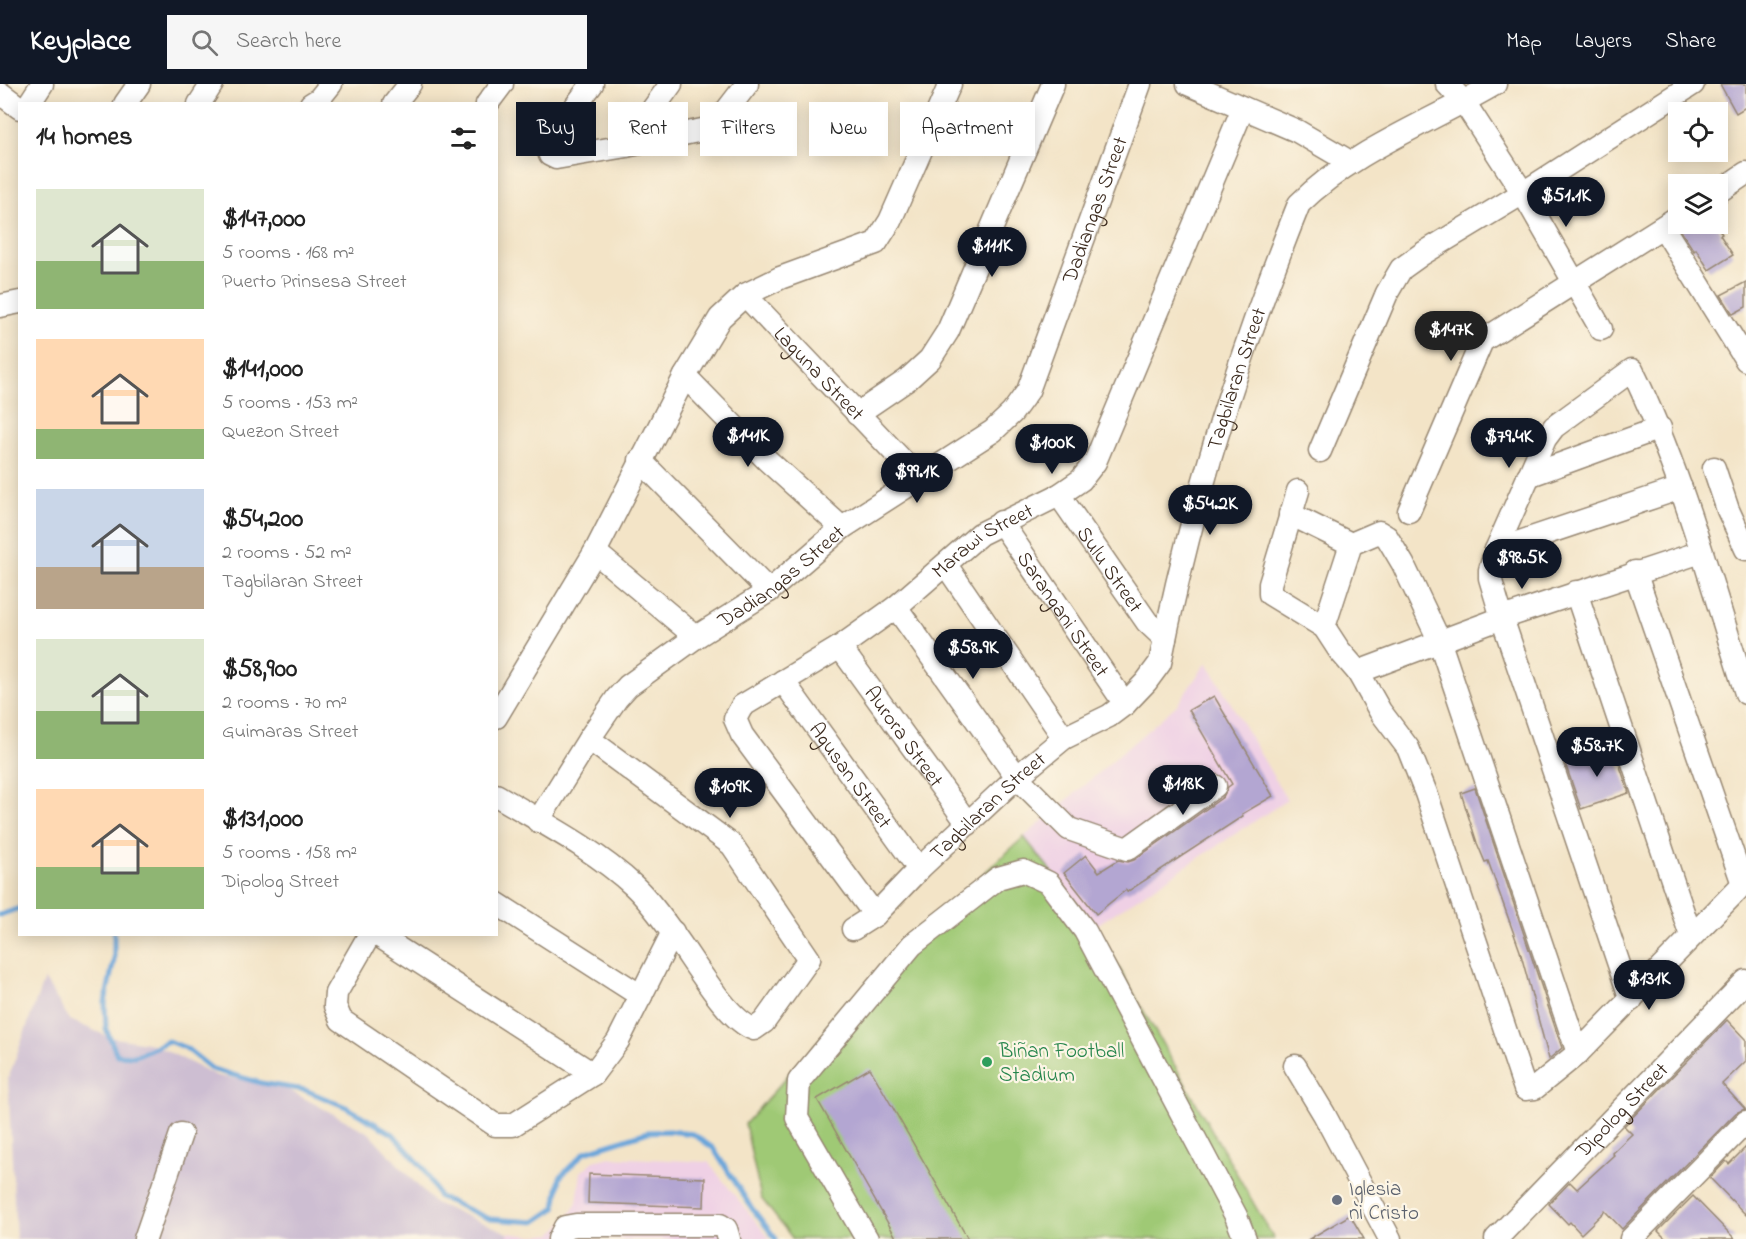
<!DOCTYPE html>
<html lang="en">
<head>
<meta charset="utf-8">
<style>
  body { margin:0; font-family:"Indie Flower",sans-serif; background:#f6f6f6; color:#222; height:100vh; display:flex; flex-direction:column; font-size:22px; white-space:nowrap }
  * { box-sizing:border-box; margin:0 }
  p { font-size:20px; color:#767676 }
  .icon { flex:none; width:33px; height:33px; fill:none; stroke:currentColor; stroke-width:2; stroke-linecap:round; stroke-linejoin:round }
  .map { position:relative; flex:1; overflow:hidden }
  .details { position:absolute; left:18px; top:18px; width:480px; height:834px; display:flex; flex-direction:column; background:#fff; border-radius:0px; box-shadow:0 3px 15px #0003 }
  .details>* { flex:none }
  .banner { position:absolute; left:516px; top:18px; width:570px; height:54px; display:flex; gap:12px }
  .tools { position:absolute; left:1668px; top:18px; display:grid; gap:12px }
  .tools a { display:grid; place-items:center; width:60px; height:60px; border-radius:0px; background:#fff; box-shadow:0 3px 15px #0003; font-size:30px }
  .price { position:absolute; translate:-50% -51px; padding:0 14px; border-radius:21px; background:#111827; color:#fff; font-size:20px; line-height:39px; filter:drop-shadow(0 2px 3px #0008) }
  .price::after { content:''; position:absolute; left:50%; top:36px; width:18px; height:14px; margin-left:-9px; background:inherit; clip-path:polygon(0 0,100% 0,50% 100%) }
  .price.on { background:#222; color:#fff }
  ul { padding:0; list-style:none }
  li { display:flex; align-items:center; gap:18px; height:150px; padding:0 18px }
  li span { display:grid; place-items:center; flex:none; width:168px; height:120px; border-radius:0px; color:#555 }
  li>.icon { margin-inline-start:auto }
  span .icon { width:72px; height:72px; fill:#fffc; stroke-width:1 }
  li b { font-size:26px }
  h2 { display:flex; justify-content:space-between; align-items:center; height:72px; padding:0 18px; font-size:26px }
  .tag { padding:0 21px; border-radius:0px; background:#fff; box-shadow:0 3px 15px #0003; font-size:21px; line-height:54px }
  .tag.on { background:#111827; color:#fff }
  header { display:flex; align-items:center; gap:36px; box-sizing:border-box; height:84px; padding:0 30px; background:#111827; color:#fff }
  header strong { font-size:28px }
  nav { display:flex; gap:33px; margin-inline-start:auto; font-size:21px }
  .search { width:420px; height:54px; background:#f6f6f6; display:flex; align-items:center; gap:15px; box-sizing:border-box; padding:0 21px; border-radius:0px; color:#767676; font-size:22px }
  .map>svg:first-child { display:block }
</style>
</head>
<body>
<header>
<strong>Keyplace</strong>
<div class="search"><svg class="icon" aria-label="search" viewBox="0 0 24 24"><circle cx="10" cy="10" r="6"/><path d="M15 15l6 6"/></svg>Search here</div>
<nav><a>Map</a><a>Layers</a><a>Share</a></nav>
</header>
<div class="map">
<svg width="1746" height="1155" viewBox="0 0 1746 1155">
  <rect width="100%" height="100%" fill="#fcf5e5"/>
  <filter id="ink" filterUnits="userSpaceOnUse"><feTurbulence type="fractalNoise" baseFrequency=".0167" numOctaves="2"/><feDisplacementMap in="SourceGraphic" scale="12" xChannelSelector="R" yChannelSelector="G"/><feConvolveMatrix kernelMatrix="1 2 1 2 8 2 1 2 1" color-interpolation-filters="sRGB"/></filter>
  <filter id="wash" filterUnits="userSpaceOnUse"><feTurbulence type="fractalNoise" baseFrequency=".008" numOctaves="4" result="noise"/><feDisplacementMap in="SourceGraphic" scale="24" xChannelSelector="R" yChannelSelector="G"/><feGaussianBlur stdDeviation="1.35" result="paint"/><feColorMatrix in="noise" values="0 0 0 0 0 0 0 0 0 0 0 0 0 0 0 0 0 1.4 0 .05"/><feComposite in="paint" operator="in"/></filter>
  <g filter="url(#wash)">
    <rect width="100%" height="100%" fill="#f3e4c7"/>
    <g fill="#efd0e5">
      <path d="M1207,578L1287,716L1095,842L1024,753L1177,621Z"/>
      <path d="M611,1073L708,1078L770,1155H508V1149L533,1152L552,1150L569,1132L577,1118L581,1088L594,1077Z"/>
    </g>
    <path fill="#cdbed2" d="M44,895L70,936L109,953L153,960L217,992L281,1002L369,1049L434,1119L508,1149V1155H16L8,995Z"/>
    <path fill="#9fc975" stroke="#6d7a4a" stroke-width="1.5" d="M1024,753L1095,842L1274,1155H793L761,1114L745,1040L852,919L930,838Z"/>
    <g fill="none" stroke-linecap="round" stroke-linejoin="round">
      <g stroke="#69a5da" stroke-width="5">
        <path d="M0,831L20,824"/>
        <path d="M114,850V876L105,918L106,945L117,971L135,972L168,957L186,964L212,985L261,999L305,1006L346,1023L393,1050L424,1085L439,1113L490,1135L535,1138L555,1124L560,1093L585,1068L648,1048L669,1047L693,1050L713,1064L751,1123L776,1155"/>
      </g>
    </g>
    <g id="blocks">
      <g fill="#b3a6d2">
        <path d="M1720,0H1746V23L1736,29Z"/>
        <path d="M1690,140H1716L1722,150L1720,151L1733,171L1709,186L1696,165L1694,167L1681,147Z"/>
        <path d="M1746,198V223L1733,230L1721,211Z"/>
        <path d="M1214,612L1273,712L1242,730L1243,732L1127,808L1126,806L1096,830L1064,789L1086,771L1099,788L1118,776L1128,778L1134,776L1223,713L1228,703L1232,700L1189,626Z"/>
        <path d="M1613,662L1629,709L1581,725L1565,679Z"/>
        <path d="M1475,704L1562,964L1549,975L1520,867L1488,777L1485,778L1477,759L1461,709Z"/>
        <path d="M1727,936L1746,956V977L1722,1000L1745,1025L1736,1029L1622,1145L1605,1127L1581,1150L1570,1138L1568,1140L1549,1120L1570,1098L1577,1105L1614,1071L1612,1069L1632,1050L1624,1042Z"/>
        <path d="M870,984L968,1155H897L817,1015Z"/>
        <path d="M1746,1063V1131L1710,1094L1726,1077L1729,1080Z"/>
        <path d="M589,1090L705,1094L704,1123L588,1119Z"/>
        <path d="M1693,1112L1735,1155H1666L1658,1147Z"/>
        <path d="M1350,1131L1364,1155H1309Z"/>
      </g>
    </g>
  </g>
  <g filter="url(#ink)">
    <use href="#blocks" fill-opacity="0" stroke="#978772" stroke-width="1.5"/>
    <g fill="none" stroke-linecap="round" stroke-linejoin="round">
      <g stroke="#978772" stroke-width="25">
        <g id="minor">
          <path d="M592,0L550,57L548,65L550,71L556,74L626,62L707,45L717,39L747,0"/>
          <path d="M1188,0L1297,47L1350,78"/>
          <path d="M1447,0L1464,18L1523,109L1601,245"/>
          <path d="M0,9L20,24"/>
          <path d="M29,20L42,0"/>
          <path d="M125,20L139,0"/>
          <path d="M199,20L212,0"/>
          <path d="M311,20L319,15L331,0"/>
          <path d="M394,20L410,0"/>
          <path d="M487,20L502,0"/>
          <path d="M626,62L671,0"/>
          <path d="M1718,108L1746,89"/>
          <path d="M1663,143L1746,276"/>
          <path id="s1" d="M745,211L919,394"/>
          <path d="M0,222L20,218"/>
          <path d="M685,292L767,376L842,444"/>
          <path d="M857,330L907,296L930,275L948,247L1053,0"/>
          <path d="M1320,367L1387,209L1401,185L1422,170L1523,109L1693,0"/>
          <path d="M640,376L769,507"/>
          <path d="M1714,384L1728,426L1746,465"/>
          <path d="M1528,392L1660,344"/>
          <path d="M1298,407L1270,500V510L1324,543L1339,566L1358,588L1380,627L1408,664L1426,709L1525,1005L1535,1004L1578,969L1746,797"/>
          <path id="s2" d="M1059,411L1147,538L1165,555"/>
          <path d="M1409,427L1482,257L1678,133"/>
          <path d="M1290,430L1351,460"/>
          <path id="s3" d="M1001,438L1125,620"/>
          <path d="M1496,466L1681,404"/>
          <path d="M595,468L696,553"/>
          <path d="M946,481L1064,654"/>
          <path d="M1635,488L1743,800"/>
          <path d="M1576,508L1691,852"/>
          <path d="M896,523L1017,693L1069,745L1127,765L1215,702"/>
          <path d="M1324,543L1351,460L1379,448L1387,453L1403,480L1439,556L1578,969"/>
          <path id="s4" d="M840,563L968,740"/>
          <path d="M1358,588L1502,534L1701,468"/>
          <path id="s5" d="M783,597L919,785"/>
          <path d="M496,633L595,468L685,292L720,234L745,211L780,194L876,159L890,137L950,0"/>
          <path d="M496,711C543,739 594,765 634,802C648,815 661,833 672,848C691,872 726,936 754,945L764,938L809,875L732,761L589,655"/>
          <path id="s6" d="M538,737L589,655L617,614L628,602L696,553L769,507L842,444L993,347L1012,329L1028,307L1140,0"/>
          <path d="M496,819L641,912"/>
          <path id="s7" d="M875,831L742,651L735,635L742,622L840,563L896,523L980,450L1059,411L1081,396L1095,378L1243,24"/>
          <path id="s8" d="M853,845L875,831L919,785L1017,693L1064,654L1109,632L1125,620L1146,598L1160,579C1191,421 1239,269 1299,120C1353,66 1429,39 1495,0"/>
          <path d="M370,850L336,909L335,922L341,936L495,1041H513L593,990L618,957L673,848"/>
          <path d="M376,850L593,990"/>
          <path d="M1631,916L1502,534L1490,494V486L1496,466L1545,355L1554,343L1632,286C1682,388 1711,501 1746,609"/>
          <path d="M1295,982L1324,1030L1390,1155"/>
          <path d="M145,1155L181,1050"/>
          <path d="M559,1155L565,1143L576,1141H720L726,1145L729,1155"/>
          <path d="M867,1155L797,1034L799,997L912,861L998,794L1023,787L1049,799L1085,847L1236,1132L1245,1155"/>
          <path id="s9" d="M1496,1155L1746,897"/>
          <path d="M1631,1155L1746,1038"/>
        </g>
      </g>
      <use href="#minor" stroke="#fff" stroke-width="22"/>
    </g>
  </g>
  <circle fill="#2e9e5b" stroke="#fcf5e5" stroke-width="2" cx="987" cy="978" r="6"/>
  <circle fill="#6b7280" stroke="#fcf5e5" stroke-width="2" cx="1337" cy="1116" r="6"/>
  <g text-anchor="middle" stroke-width="4.5" stroke-linejoin="round" paint-order="stroke">
    <g font-size="21" fill="#3b2a1e" stroke="#fcf5e5">
      <text dy="7" stroke="none"><textPath href="#s6" startOffset="855">Dadiangas Street</textPath></text>
      <text dy="7" stroke="none"><textPath href="#s1" startOffset="108">Laguna Street</textPath></text>
      <text dy="7" stroke="none"><textPath href="#s8" startOffset="704">Tagbilaran Street</textPath></text>
      <text dy="7" stroke="none"><textPath href="#s7" startOffset="549">Marawi Street</textPath></text>
      <text dy="7" stroke="none"><textPath href="#s2" startOffset="90">Sulu Street</textPath></text>
      <text dy="7" stroke="none"><textPath href="#s6" startOffset="351">Dadiangas Street</textPath></text>
      <text dy="7" stroke="none"><textPath href="#s3" startOffset="111">Sarangani Street</textPath></text>
      <text dy="7" stroke="none"><textPath href="#s4" startOffset="110">Aurora Street</textPath></text>
      <text dy="7" stroke="none"><textPath href="#s5" startOffset="116">Agusan Street</textPath></text>
      <text dy="7" stroke="none"><textPath href="#s8" startOffset="183">Tagbilaran Street</textPath></text>
      <text dy="7" stroke="none"><textPath href="#s9" startOffset="180">Dipolog Street</textPath></text>
    </g>
    <g font-size="21" fill="#27864d" stroke="#fcf5e5" text-anchor="start">
      <text x="999" y="973">Biñan Football<tspan x="999" dy="24">Stadium</tspan></text>
    </g>
    <g font-size="21" fill="#5b616d" stroke="#fcf5e5" text-anchor="start">
      <text x="1349" y="1111">Iglesia<tspan x="1349" dy="24">ni Cristo</tspan></text>
    </g>
  </g>
</svg>
<div class="tools">
<a><svg class="icon" aria-label="locate" viewBox="0 0 24 24"><circle cx="12" cy="12" r="6"/><path d="M12 2v4M12 18v4M2 12h4M18 12h4"/></svg></a>
<a><svg class="icon" aria-label="layers" viewBox="0 0 24 24"><path d="M12 4l9 5-9 5-9-5zM3 14l9 5 9-5"/></svg></a>
</div>
<b class="price" style="left:1566px;top:144px">$51.1K</b>
<b class="price" style="left:992px;top:194px">$111K</b>
<b class="price on" style="left:1451px;top:278px">$147K</b>
<b class="price" style="left:748px;top:384px">$141K</b>
<b class="price" style="left:1509px;top:385px">$79.4K</b>
<b class="price" style="left:1052px;top:391px">$100K</b>
<b class="price" style="left:917px;top:420px">$99.1K</b>
<b class="price" style="left:1210px;top:452px">$54.2K</b>
<b class="price" style="left:1522px;top:506px">$98.5K</b>
<b class="price" style="left:973px;top:596px">$58.9K</b>
<b class="price" style="left:1597px;top:694px">$58.7K</b>
<b class="price" style="left:1183px;top:732px">$118K</b>
<b class="price" style="left:730px;top:735px">$109K</b>
<b class="price" style="left:1649px;top:927px">$131K</b>
<div class="banner">
<a class="tag on">Buy</a>
<a class="tag">Rent</a>
<a class="tag">Filters</a>
<a class="tag">New</a>
<a class="tag">Apartment</a>
</div>
<section class="details">
<h2>14 homes<svg class="icon" aria-label="filters" viewBox="0 0 24 24"><path d="M4 7h16M4 17h16"/><circle cx="9" cy="7" r="2"/><circle cx="15" cy="17" r="2"/></svg></h2>
<ul>
<li><span style="background:linear-gradient(#dfe7d0 60%,#8fb573 0)"><svg class="icon" aria-label="home" viewBox="0 0 24 24"><path d="M3 11l9-7 9 7M6 9v11h12V9"/></svg></span><div><b>$147,000</b><p>5 rooms · 168 m²</p><p>Puerto Prinsesa Street</p></div></li>
<li><span style="background:linear-gradient(#ffd9b3 75%,#8fb573 0)"><svg class="icon" aria-label="home" viewBox="0 0 24 24"><path d="M3 11l9-7 9 7M6 9v11h12V9"/></svg></span><div><b>$141,000</b><p>5 rooms · 153 m²</p><p>Quezon Street</p></div></li>
<li><span style="background:linear-gradient(#c9d6e8 65%,#b9a48a 0)"><svg class="icon" aria-label="home" viewBox="0 0 24 24"><path d="M3 11l9-7 9 7M6 9v11h12V9"/></svg></span><div><b>$54,200</b><p>2 rooms · 52 m²</p><p>Tagbilaran Street</p></div></li>
<li><span style="background:linear-gradient(#dfe7d0 60%,#8fb573 0)"><svg class="icon" aria-label="home" viewBox="0 0 24 24"><path d="M3 11l9-7 9 7M6 9v11h12V9"/></svg></span><div><b>$58,900</b><p>2 rooms · 70 m²</p><p>Guimaras Street</p></div></li>
<li><span style="background:linear-gradient(#ffd9b3 65%,#8fb573 0)"><svg class="icon" aria-label="home" viewBox="0 0 24 24"><path d="M3 11l9-7 9 7M6 9v11h12V9"/></svg></span><div><b>$131,000</b><p>5 rooms · 158 m²</p><p>Dipolog Street</p></div></li>
</ul>
</section>
</div>
</body>
</html>
